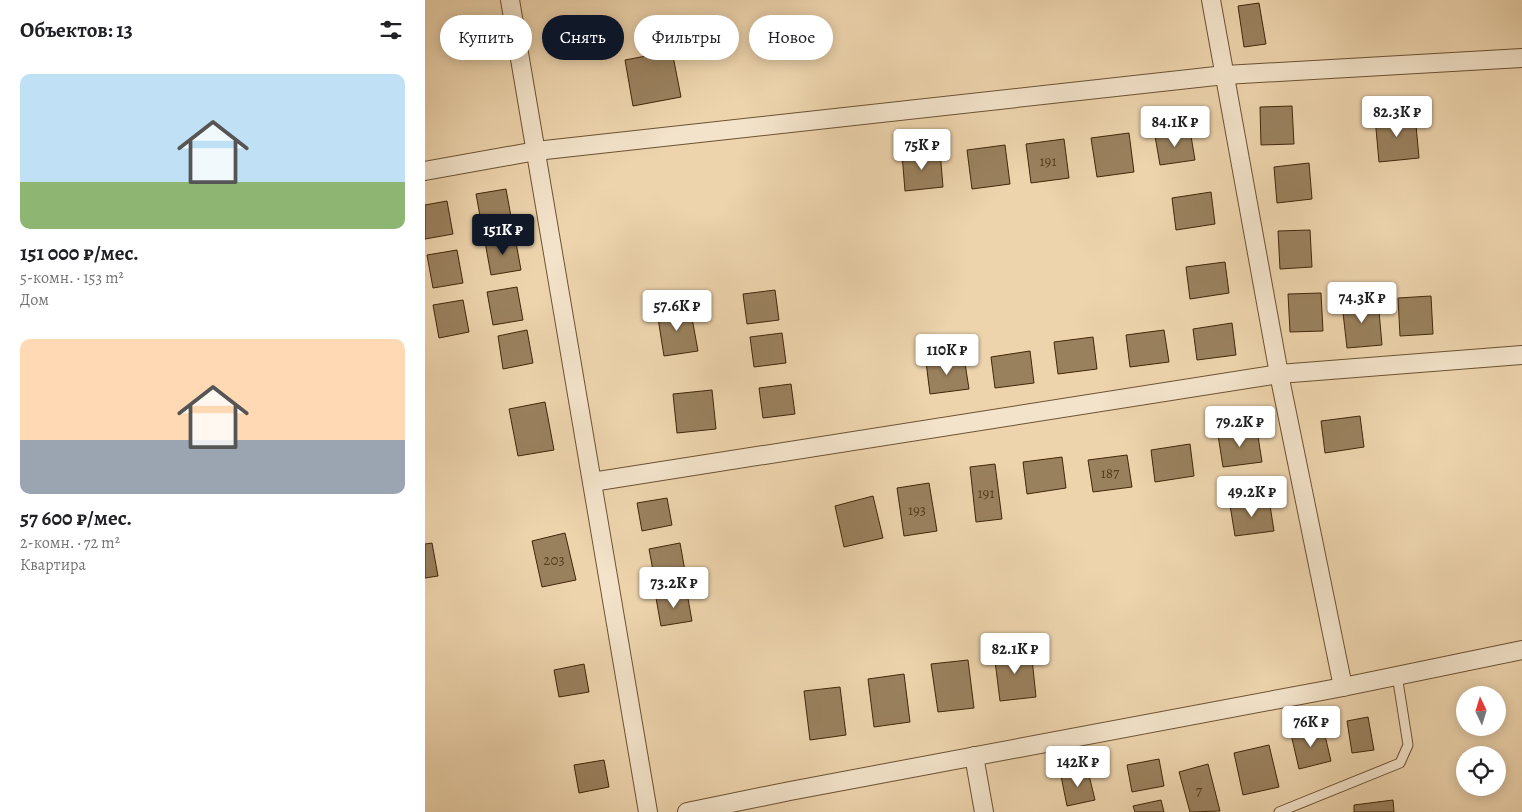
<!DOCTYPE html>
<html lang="ru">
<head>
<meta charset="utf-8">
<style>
  body { margin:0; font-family:Alegreya,serif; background:#f2f2f2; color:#202124; height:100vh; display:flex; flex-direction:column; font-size:19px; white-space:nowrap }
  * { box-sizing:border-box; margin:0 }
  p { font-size:16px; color:#757577 }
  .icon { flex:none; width:28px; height:28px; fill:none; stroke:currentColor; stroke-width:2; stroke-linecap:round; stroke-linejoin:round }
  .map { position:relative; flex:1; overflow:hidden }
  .details { display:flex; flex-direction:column; background:#fff; width:425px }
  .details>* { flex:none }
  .hud { position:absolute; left:15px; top:15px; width:475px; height:45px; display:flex; gap:10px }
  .needle { width:32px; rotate:356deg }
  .controls { position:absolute; left:1031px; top:686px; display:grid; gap:10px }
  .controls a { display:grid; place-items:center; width:50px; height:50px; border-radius:50%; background:#fff; box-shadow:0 2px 12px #0003; font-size:25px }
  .price { position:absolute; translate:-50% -42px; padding:0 11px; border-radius:5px; background:#fff; color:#222; font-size:16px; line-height:32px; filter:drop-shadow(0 1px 2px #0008) }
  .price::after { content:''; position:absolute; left:50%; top:30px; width:15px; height:11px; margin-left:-8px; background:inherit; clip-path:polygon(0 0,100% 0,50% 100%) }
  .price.current { background:#111827; color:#fff }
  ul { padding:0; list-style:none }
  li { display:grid; align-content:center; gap:10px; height:265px; padding:0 20px }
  li span { display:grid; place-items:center; height:155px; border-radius:10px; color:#555 }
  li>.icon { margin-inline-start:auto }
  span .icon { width:90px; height:90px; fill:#fffc; stroke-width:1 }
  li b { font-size:21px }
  h2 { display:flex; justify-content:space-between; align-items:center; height:60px; padding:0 20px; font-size:21px }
  .tag { padding:0 18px; border-radius:22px; background:#fff; box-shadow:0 2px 12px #0003; font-size:18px; line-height:45px }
  .tag.current { background:#111827; color:#fff }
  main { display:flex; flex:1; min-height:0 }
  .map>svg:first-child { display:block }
</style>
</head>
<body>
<main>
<section class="details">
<h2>Объектов: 13<svg class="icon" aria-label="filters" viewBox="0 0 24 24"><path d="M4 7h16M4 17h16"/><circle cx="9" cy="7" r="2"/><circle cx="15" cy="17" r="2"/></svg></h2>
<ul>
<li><span style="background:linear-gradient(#bfe0f5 70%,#8fb573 0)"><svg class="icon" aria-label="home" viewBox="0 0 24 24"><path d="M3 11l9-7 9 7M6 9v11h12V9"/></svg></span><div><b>151 000 ₽/мес.</b><p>5-комн. · 153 m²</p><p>Дом</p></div></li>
<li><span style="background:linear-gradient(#ffd9b3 65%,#9aa5b1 0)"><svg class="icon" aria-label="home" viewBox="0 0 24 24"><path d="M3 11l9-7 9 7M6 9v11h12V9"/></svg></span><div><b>57 600 ₽/мес.</b><p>2-комн. · 72 m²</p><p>Квартира</p></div></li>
</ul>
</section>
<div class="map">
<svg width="1097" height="812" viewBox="0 0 1097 812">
  <rect width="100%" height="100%" fill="#edd4ad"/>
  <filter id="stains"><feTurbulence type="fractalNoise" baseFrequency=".004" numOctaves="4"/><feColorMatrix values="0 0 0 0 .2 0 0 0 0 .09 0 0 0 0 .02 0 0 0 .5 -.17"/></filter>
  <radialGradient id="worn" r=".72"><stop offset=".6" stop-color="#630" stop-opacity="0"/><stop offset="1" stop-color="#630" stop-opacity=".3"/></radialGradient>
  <g fill="#9a815e" stroke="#412709">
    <path d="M834,3L841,44L819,47L813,6Z"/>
    <path d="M247,51L256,97L208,106L200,60Z"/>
    <path d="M867,106L869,144L836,145L835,107Z"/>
    <path d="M990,114L994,158L954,162L950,118Z"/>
    <path d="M765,130L770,160L735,165L730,136Z"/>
    <path d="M704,133L709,172L672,177L666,138Z"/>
    <path d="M639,139L644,178L606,183L601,144Z"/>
    <path d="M580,145L585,184L547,189L542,150Z"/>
    <path d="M515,151L518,187L480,191L477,154Z"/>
    <path d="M884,163L887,199L852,203L849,167Z"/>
    <path d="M81,189L87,222L57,227L51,194Z"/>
    <path d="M786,192L790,224L751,230L747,198Z"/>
    <path d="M22,201L28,234L0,239V205Z"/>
    <path d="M885,230L887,267L855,269L853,231Z"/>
    <path d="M90,237L96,270L66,275L60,242Z"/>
    <path d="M32,250L38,283L8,288L2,255Z"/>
    <path d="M800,262L804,293L765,299L761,267Z"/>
    <path d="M92,287L98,320L68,325L62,292Z"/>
    <path d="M350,290L354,320L322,324L318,294Z"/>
    <path d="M896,293L898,331L865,332L863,294Z"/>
    <path d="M1006,296L1008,334L975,336L973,298Z"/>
    <path d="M38,300L44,332L14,338L8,305Z"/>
    <path d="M953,300L957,345L922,348L917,304Z"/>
    <path d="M265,307L273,351L239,356L232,312Z"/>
    <path d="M807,323L811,355L772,360L768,329Z"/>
    <path d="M102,330L108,363L78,369L73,336Z"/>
    <path d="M739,330L744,362L705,367L701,335Z"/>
    <path d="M357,333L361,363L329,367L325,337Z"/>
    <path d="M668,337L672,369L633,374L629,342Z"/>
    <path d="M605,351L609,383L570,388L566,357Z"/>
    <path d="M539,357L544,389L505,394L501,362Z"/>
    <path d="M366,384L370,414L338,418L334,388Z"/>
    <path d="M287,390L291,429L252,433L248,394Z"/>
    <path d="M120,402L129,450L93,456L84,409Z"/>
    <path d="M935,416L939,447L900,453L896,421Z"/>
    <path d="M832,430L837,462L798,467L793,435Z"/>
    <path d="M765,444L769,476L730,482L726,450Z"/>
    <path d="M702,455L707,487L668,492L663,460Z"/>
    <path d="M637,457L641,488L602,494L598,462Z"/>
    <path d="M570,464L577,519L551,522L545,467Z"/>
    <path d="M504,483L512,531L479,536L472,488Z"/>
    <path d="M448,496L458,538L419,547L410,506Z"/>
    <path d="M242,498L247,525L217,531L212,503Z"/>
    <path d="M844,499L849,531L810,536L805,505Z"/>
    <path d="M140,533L151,580L117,587L107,541Z"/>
    <path d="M7,543L13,576L0,578V544Z"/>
    <path d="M255,543L260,571L229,576L224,549Z"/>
    <path d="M262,593L267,621L236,626L231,598Z"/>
    <path d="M606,649L611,697L575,701L569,653Z"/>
    <path d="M543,660L549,708L513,712L506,664Z"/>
    <path d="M159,664L164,692L134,697L129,670Z"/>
    <path d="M479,674L485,722L449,727L443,679Z"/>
    <path d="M415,687L421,735L385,740L379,691Z"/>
    <path d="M943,717L949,750L927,753L922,721Z"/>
    <path d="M898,727L906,761L874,769L866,734Z"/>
    <path d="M844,745L854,787L818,795L809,753Z"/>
    <path d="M734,759L739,786L707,792L702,765Z"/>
    <path d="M179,760L184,787L154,793L149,765Z"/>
    <path d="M783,764L795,811L765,812L754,772Z"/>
    <path d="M663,771L670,800L642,806L636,776Z"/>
    <path d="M736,800L739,812H710L708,806Z"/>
    <path d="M968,800L969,812H929V805Z"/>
  </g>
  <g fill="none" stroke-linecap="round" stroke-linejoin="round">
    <g stroke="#6c5232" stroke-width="11">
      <path id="service" d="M854,812L975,763L983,745L972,675"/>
    </g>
    <g stroke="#6c5232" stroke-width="20">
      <g id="minor">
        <path d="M85,0L223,812"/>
        <path d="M786,0L854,374L918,687"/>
        <path d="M0,171L111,151L800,75L1097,58"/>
        <path d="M167,482L854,374L1097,355"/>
        <path d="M549,756L559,812"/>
        <path d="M262,812L365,791L918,687L1097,650"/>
      </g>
    </g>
    <use href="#service" stroke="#f3e3ca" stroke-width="9"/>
    <use href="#minor" stroke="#f3e3ca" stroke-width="18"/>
  </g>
  <g text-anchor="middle" stroke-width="5" stroke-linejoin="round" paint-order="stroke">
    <g font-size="15" fill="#573e1e">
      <text x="623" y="166">191</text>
      <text x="685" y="478">187</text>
      <text x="561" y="498">191</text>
      <text x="492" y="515">193</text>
      <text x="129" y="565">203</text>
      <text x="774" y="796">7</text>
    </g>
  </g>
  <rect width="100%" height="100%" filter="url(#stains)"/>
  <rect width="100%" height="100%" fill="url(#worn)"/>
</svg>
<div class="controls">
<a><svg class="needle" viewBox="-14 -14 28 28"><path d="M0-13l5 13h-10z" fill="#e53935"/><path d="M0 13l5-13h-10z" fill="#757577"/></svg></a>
<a><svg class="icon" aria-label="locate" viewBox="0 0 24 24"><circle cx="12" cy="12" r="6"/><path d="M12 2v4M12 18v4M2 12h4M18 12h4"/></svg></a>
</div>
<b class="price" style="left:972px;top:138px">82.3K ₽</b>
<b class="price" style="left:750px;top:148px">84.1K ₽</b>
<b class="price" style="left:497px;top:171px">75K ₽</b>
<b class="price current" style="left:78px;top:256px">151K ₽</b>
<b class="price" style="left:937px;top:324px">74.3K ₽</b>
<b class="price" style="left:252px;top:332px">57.6K ₽</b>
<b class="price" style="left:522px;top:376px">110K ₽</b>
<b class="price" style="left:815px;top:448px">79.2K ₽</b>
<b class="price" style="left:827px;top:518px">49.2K ₽</b>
<b class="price" style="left:249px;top:609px">73.2K ₽</b>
<b class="price" style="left:590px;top:675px">82.1K ₽</b>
<b class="price" style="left:886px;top:748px">76K ₽</b>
<b class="price" style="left:653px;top:788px">142K ₽</b>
<div class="hud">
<a class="tag">Купить</a>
<a class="tag current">Снять</a>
<a class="tag">Фильтры</a>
<a class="tag">Новое</a>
</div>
</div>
</main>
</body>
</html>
